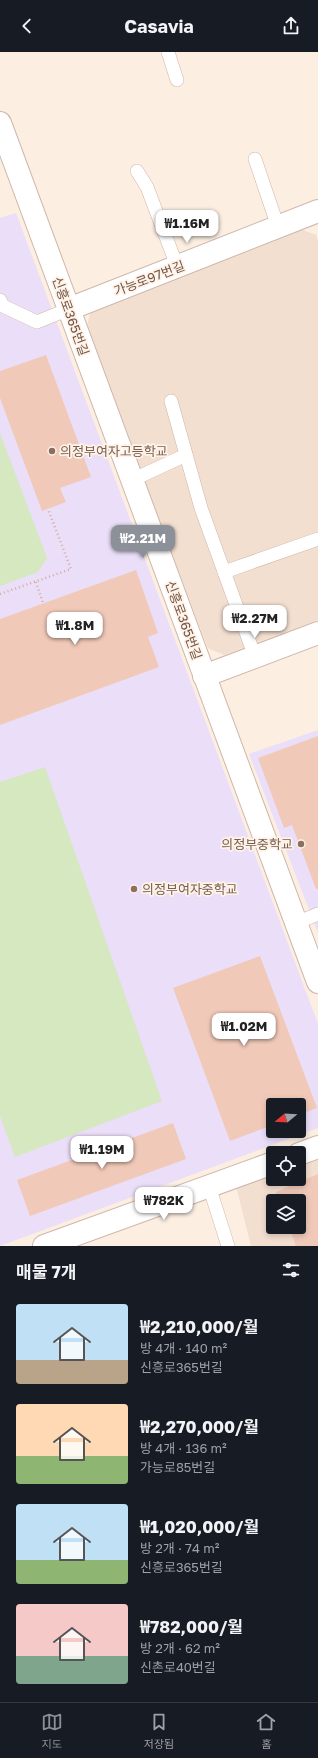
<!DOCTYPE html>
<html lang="ko">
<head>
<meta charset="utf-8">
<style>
  body { margin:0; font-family:"Golos Text","Noto Sans KR",sans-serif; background:#242831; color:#f1f3f6; height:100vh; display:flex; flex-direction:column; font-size:15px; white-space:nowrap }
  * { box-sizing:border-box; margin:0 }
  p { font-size:13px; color:#9ea1a6 }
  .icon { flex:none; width:22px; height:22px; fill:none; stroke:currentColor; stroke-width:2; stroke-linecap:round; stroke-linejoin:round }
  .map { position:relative; height:1194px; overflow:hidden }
  .panel { display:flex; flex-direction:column; background:#171b24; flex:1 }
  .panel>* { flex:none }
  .needle { width:26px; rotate:252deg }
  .controls { position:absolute; left:266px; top:1046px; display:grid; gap:8px }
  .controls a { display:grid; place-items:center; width:40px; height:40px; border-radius:4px; background:#171b24; box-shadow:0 2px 6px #0003; font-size:20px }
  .price { position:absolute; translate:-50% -34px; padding:0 9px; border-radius:8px; background:#fff; color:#222; font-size:13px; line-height:26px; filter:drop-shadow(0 1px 2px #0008) }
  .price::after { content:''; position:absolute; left:50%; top:24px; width:12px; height:9px; margin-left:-6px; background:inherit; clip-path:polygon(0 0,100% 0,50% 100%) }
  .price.active { background:#8c9099; color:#fff }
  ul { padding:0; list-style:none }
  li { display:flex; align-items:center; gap:12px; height:100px; padding:0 16px }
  li span { display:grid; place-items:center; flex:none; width:112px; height:80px; border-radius:4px; color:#555 }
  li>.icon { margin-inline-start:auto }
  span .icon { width:48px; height:48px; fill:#fffc; stroke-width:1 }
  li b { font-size:17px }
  h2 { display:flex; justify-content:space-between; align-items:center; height:48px; padding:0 16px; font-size:17px }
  header { display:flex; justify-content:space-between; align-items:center; height:52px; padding:0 16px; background:#171b24; font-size:18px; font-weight:700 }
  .tabs { display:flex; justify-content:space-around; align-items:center; height:56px; border-top:1px solid #363941; background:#171b24; font-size:11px; color:#9ea1a6 }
  .tabs a { display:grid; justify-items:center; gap:2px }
  .tabs .active { color:#8c9099 }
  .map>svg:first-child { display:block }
</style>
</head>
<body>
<header><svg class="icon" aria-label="back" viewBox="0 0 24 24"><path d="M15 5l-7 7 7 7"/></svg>Casavia<svg class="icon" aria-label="share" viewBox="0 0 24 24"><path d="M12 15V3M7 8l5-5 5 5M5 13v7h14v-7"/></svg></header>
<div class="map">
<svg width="318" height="1194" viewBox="0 0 318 1194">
  <rect width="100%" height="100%" fill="#fceee1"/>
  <g fill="#f3dfd0" fill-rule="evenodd">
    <path d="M300,177L316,183L318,189V568L224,603L208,596L86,278L91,258Z"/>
    <path d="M318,1102V1194H251L236,1134L273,1119V1127H299V1109ZM273,1149H299V1175H273Z"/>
  </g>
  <g fill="#ebdef8" fill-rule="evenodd">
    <path d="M16,161L318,972V1076L0,1194V166ZM273,1053H299V1079H273Z"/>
    <path d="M318,678V881L249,702Z"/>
  </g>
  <g fill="#d5e8c0">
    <path d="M0,381L47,506L38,520L0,534Z"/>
    <path d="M45,715L162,1049L15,1105L0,1064V730Z"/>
  </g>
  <g fill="#f1c9b9">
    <path d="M46,303L91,425L60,436L66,450L42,459L0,346V319Z"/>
    <path d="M136,518L158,581L148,585L159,615L0,673V567Z"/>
    <path d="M318,684V837H316L292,773L284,776L258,706Z"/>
    <path d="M260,904L317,1056L299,1063V1053H273V1073L230,1089L173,936Z"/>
    <path d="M173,1071L186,1107L30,1164L17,1128Z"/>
    <path d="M318,1122V1194H296L289,1175H299V1149H279L276,1140Z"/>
  </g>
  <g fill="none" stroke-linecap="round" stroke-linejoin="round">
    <g stroke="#ceb7ab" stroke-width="14">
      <g id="lane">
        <path d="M168,0L177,28"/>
        <path d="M255,107L278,175"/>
        <path d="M137,119L147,135L177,214"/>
        <path d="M0,248L3,254L37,270L69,257"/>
        <path d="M171,349L201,456L255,605"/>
        <path d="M132,428L186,403"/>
        <path d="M224,520L318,487"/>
        <path d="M296,871L318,862"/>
        <path d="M209,1134L228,1194"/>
      </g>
    </g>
    <g stroke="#ceb7ab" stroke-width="24">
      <g id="street">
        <path d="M0,71L318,930"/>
        <path d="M69,257L318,159"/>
        <path d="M204,624L318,581"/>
        <path d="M299,1102L318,1095"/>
        <path d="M44,1194L273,1111"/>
      </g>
    </g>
    <g stroke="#d5ac9d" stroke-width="2.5" stroke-dasharray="1 3" stroke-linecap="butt">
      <path d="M36,530L43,551"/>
      <path d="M0,542L71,517L48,457"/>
    </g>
    <use href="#lane" stroke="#fff" stroke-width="13"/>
    <use href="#street" stroke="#fff" stroke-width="22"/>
  </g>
  <g fill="#8d6e63" stroke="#fff3e7" stroke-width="1.5">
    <circle cx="52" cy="399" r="4"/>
    <circle cx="301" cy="792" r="4"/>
    <circle cx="134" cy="837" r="4"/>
  </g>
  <g text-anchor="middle" stroke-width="3.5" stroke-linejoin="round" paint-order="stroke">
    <g font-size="13" fill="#725349" stroke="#fff3e7">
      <text transform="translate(149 226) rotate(-21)" y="5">가능로97번길</text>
      <text transform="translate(71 264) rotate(70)" y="5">신흥로365번길</text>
      <text transform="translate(184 568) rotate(70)" y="5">신흥로365번길</text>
    </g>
    <g font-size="13" fill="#785e54" stroke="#fff3e7" text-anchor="start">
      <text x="60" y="404">의정부여자고등학교</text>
      <text x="293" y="797" text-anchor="end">의정부중학교</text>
      <text x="142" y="842">의정부여자중학교</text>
    </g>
  </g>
</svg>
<div class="controls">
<a><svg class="needle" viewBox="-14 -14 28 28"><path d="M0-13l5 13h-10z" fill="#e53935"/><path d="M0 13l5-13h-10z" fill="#9ea1a6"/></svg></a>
<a><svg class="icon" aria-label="locate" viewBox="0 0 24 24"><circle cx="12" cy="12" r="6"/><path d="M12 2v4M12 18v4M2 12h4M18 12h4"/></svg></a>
<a><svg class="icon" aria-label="layers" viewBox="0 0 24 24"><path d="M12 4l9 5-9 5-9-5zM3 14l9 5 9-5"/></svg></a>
</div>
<b class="price" style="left:187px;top:192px">₩1.16M</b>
<b class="price active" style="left:143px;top:507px">₩2.21M</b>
<b class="price" style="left:255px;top:587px">₩2.27M</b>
<b class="price" style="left:75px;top:594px">₩1.8M</b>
<b class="price" style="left:244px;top:995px">₩1.02M</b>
<b class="price" style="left:102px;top:1118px">₩1.19M</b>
<b class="price" style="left:164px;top:1169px">₩782K</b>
</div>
<section class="panel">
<h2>매물 7개<svg class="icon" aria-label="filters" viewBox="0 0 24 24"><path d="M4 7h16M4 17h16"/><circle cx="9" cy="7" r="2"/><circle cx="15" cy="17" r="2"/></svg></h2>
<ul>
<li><span style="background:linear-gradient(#bfe0f5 70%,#b9a48a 0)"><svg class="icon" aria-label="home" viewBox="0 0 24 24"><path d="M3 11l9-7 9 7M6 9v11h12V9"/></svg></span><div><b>₩2,210,000/월</b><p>방 4개 · 140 m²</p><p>신흥로365번길</p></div></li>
<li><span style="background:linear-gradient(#ffd9b3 65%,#8fb573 0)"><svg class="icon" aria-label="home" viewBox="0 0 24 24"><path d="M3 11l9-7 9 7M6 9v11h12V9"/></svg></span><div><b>₩2,270,000/월</b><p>방 4개 · 136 m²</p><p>가능로85번길</p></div></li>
<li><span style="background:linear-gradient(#bfe0f5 70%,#8fb573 0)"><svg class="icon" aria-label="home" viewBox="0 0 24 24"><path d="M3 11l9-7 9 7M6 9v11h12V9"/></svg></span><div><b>₩1,020,000/월</b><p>방 2개 · 74 m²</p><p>신흥로365번길</p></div></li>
<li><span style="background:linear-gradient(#f6c9c9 65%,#7fa58c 0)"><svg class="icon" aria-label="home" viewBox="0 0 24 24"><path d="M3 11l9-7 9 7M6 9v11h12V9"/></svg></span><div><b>₩782,000/월</b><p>방 2개 · 62 m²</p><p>신촌로40번길</p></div></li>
</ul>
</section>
<nav class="tabs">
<a class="active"><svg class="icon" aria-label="map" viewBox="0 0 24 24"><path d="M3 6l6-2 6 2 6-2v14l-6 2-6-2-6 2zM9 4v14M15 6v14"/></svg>지도</a>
<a><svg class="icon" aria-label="saved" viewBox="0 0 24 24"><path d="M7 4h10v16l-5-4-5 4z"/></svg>저장됨</a>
<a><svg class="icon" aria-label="home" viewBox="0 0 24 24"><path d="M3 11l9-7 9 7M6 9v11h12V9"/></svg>홈</a>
</nav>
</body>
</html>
